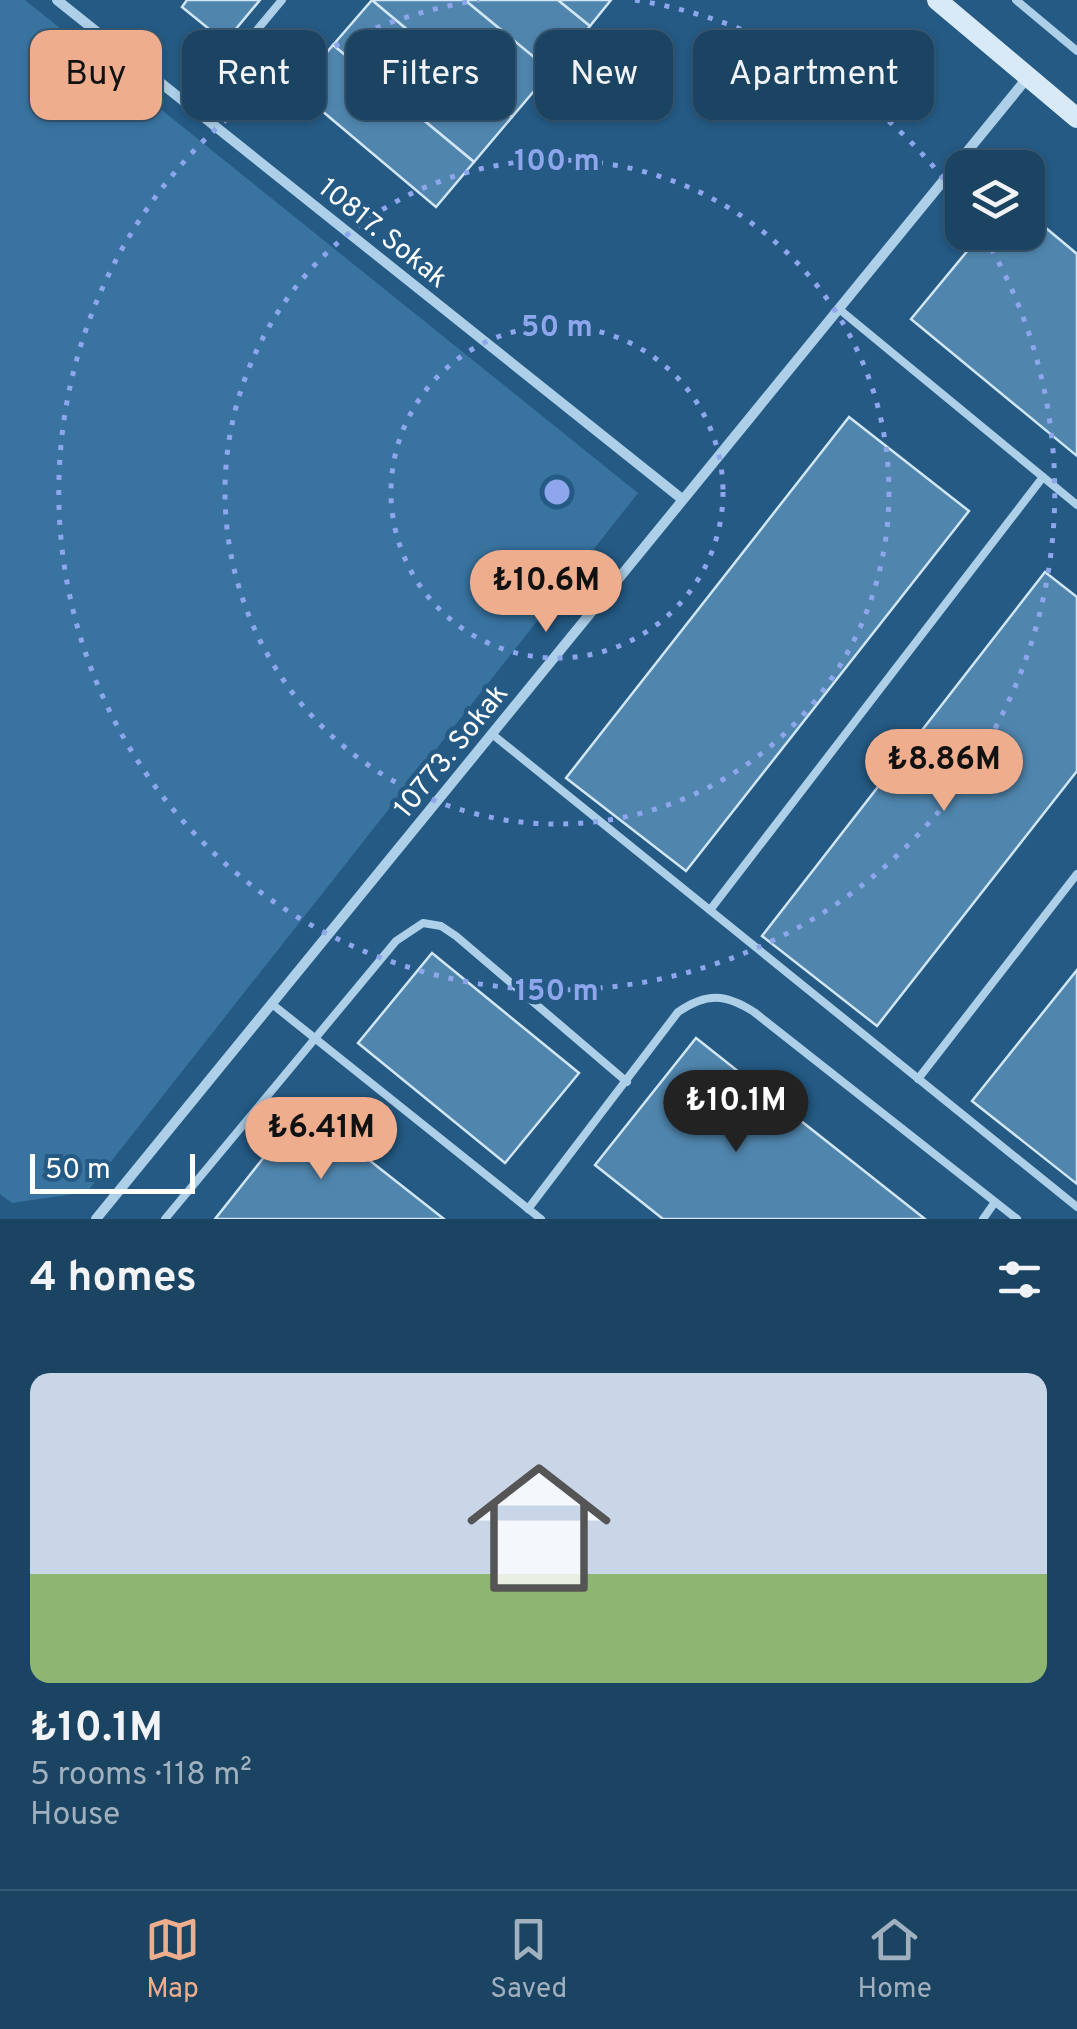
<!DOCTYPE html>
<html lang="en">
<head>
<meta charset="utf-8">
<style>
  body { margin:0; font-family:Overpass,sans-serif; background:#284e6c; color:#f1f3f6; height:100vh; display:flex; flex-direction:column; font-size:38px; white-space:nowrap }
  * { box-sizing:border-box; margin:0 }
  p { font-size:32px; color:#a0b0be }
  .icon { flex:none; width:55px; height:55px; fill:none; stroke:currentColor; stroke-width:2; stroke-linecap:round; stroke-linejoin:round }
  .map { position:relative; height:1219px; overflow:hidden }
  .sheet { display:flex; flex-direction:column; background:#1b4463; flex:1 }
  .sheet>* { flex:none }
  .banner { position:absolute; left:30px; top:30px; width:1018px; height:90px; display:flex; gap:20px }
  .fabs { position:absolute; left:945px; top:150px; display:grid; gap:20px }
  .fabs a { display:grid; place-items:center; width:100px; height:100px; border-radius:20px; background:#1b4463; box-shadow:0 2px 8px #0004,0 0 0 2px #395c78; font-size:50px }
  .scale { position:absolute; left:30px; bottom:25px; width:165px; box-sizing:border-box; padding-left:10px; border:5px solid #fff; border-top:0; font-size:28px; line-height:35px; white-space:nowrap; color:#fff; -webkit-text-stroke:8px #245a84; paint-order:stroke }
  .price { position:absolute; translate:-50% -85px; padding:0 22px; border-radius:35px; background:#eead8d; color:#111; font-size:32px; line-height:65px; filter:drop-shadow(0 2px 5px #0008) }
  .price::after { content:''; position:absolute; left:50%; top:60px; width:30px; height:22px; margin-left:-15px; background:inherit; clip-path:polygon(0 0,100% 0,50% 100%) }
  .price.selected { background:#222; color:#fff }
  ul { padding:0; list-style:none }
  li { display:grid; align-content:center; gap:20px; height:530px; padding:0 30px }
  li span { display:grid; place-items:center; height:310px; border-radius:20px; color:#555 }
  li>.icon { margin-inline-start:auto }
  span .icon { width:180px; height:180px; fill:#fffc; stroke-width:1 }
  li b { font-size:42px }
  h2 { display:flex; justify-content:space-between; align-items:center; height:120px; padding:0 30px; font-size:42px }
  .chip { padding:0 35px; border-radius:20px; background:#1b4463; box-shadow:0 2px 8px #0004,0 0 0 2px #395c78; font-size:35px; line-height:90px }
  .chip.selected { background:#eead8d; color:#111 }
  .tab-bar { display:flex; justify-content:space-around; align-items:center; height:140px; border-top:2px solid #395c78; background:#1b4463; font-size:28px; color:#a0b0be }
  .tab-bar a { display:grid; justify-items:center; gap:5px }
  .tab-bar .selected { color:#eead8d }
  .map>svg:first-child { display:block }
</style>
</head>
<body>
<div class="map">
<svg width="1077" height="1219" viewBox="0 0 1077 1219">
  <rect width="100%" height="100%" fill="#245a84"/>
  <path fill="#3974a1" d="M0,0H25L638,493L87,1192L12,1203L0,1194Z"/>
  <g fill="#5086ae" stroke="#d1e6f6" stroke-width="2.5">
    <path d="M187,0H260L225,42L182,7Z"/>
    <path d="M372,0L512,117L474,162L333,45Z"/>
    <path d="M372,0H465L551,71L512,117Z"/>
    <path d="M465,0H558L590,26L551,71Z"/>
    <path d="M558,0H611L590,26Z"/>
    <path d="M333,45L474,162L436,207L296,89Z"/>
    <path d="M1028,213L1077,254V456L911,319L983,232H1028Z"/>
    <path d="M849,417L969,511L686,871L566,778Z"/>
    <path d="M1045,572L1077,597V771L877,1026L762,936Z"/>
    <path d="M432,953L579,1073L505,1163L358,1043Z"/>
    <path d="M1077,970V1184L972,1101Z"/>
    <path d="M696,1038L925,1219H663L595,1165Z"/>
    <path d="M303,1108L444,1219H215Z"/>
  </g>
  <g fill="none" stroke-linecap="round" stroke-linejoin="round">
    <g stroke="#adcfe8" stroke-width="8">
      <path d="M1016,0L1077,51"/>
      <path d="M192,108L282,0"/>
      <path d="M839,309L1077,505"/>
      <path d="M492,734L1077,1207"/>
      <path d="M710,910L1043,477"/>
      <path d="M272,1004L541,1219"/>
      <path d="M918,1079L1077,874"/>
      <path d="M528,1209L678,1012C707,992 726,994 754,1012L1017,1219"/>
      <path d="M165,1219L396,941L423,923L441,926L456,936L627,1082"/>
      <path d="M983,1219L995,1202"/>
    </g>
    <g stroke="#adcfe8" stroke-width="10">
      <path d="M57,0L682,499"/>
      <path d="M96,1219L1028,77"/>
    </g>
    <path stroke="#d8e9f7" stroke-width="20" d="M937,0L1077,118"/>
  </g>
  <g fill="none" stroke="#8ea6ec" stroke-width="5" stroke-dasharray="5 10">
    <circle cx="557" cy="492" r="166"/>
    <circle cx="557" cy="492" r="332"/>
    <path d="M635 0A498 498 0 0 1 962 203M984 236A498 498 0 1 1 479 0"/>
  </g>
  <g text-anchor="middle" stroke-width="9" stroke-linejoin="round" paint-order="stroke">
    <g font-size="28" fill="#fff" stroke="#245a84">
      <text transform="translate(384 232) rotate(39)" y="10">10817. Sokak</text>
      <text transform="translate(450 750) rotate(-51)" y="10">10773. Sokak</text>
    </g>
  </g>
  <circle cx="557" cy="492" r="15" fill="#8ea6ec" stroke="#245a84" stroke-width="5"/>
  <g font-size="30" text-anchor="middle" font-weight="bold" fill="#8ea6ec" stroke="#245a84" stroke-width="9" stroke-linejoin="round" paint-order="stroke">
    <text x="557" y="170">100 m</text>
    <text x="557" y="336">50 m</text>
    <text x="557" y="1000">150 m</text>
  </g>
</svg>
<div class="fabs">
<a><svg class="icon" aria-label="layers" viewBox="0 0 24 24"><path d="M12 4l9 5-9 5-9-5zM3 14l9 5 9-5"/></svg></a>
</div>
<div class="scale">50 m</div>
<b class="price" style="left:546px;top:635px">₺10.6M</b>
<b class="price" style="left:944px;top:814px">₺8.86M</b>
<b class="price selected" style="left:736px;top:1155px">₺10.1M</b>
<b class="price" style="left:321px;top:1182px">₺6.41M</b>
<div class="banner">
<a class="chip selected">Buy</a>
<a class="chip">Rent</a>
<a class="chip">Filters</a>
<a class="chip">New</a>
<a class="chip">Apartment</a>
</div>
</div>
<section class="sheet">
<h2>4 homes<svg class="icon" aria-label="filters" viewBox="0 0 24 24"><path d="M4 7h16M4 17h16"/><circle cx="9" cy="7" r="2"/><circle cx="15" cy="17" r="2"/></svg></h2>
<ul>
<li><span style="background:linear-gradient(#c9d6e8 65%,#8fb573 0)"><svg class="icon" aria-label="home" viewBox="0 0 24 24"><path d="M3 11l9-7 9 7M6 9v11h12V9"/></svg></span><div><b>₺10.1M</b><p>5 rooms · 118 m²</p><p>House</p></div></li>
</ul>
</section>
<nav class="tab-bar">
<a class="selected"><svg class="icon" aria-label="map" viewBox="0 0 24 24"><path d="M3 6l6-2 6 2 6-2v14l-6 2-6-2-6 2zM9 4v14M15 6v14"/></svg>Map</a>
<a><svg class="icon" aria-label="saved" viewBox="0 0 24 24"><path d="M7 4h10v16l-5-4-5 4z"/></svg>Saved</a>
<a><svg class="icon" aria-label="home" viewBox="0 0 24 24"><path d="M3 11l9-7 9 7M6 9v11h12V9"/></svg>Home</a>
</nav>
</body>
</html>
